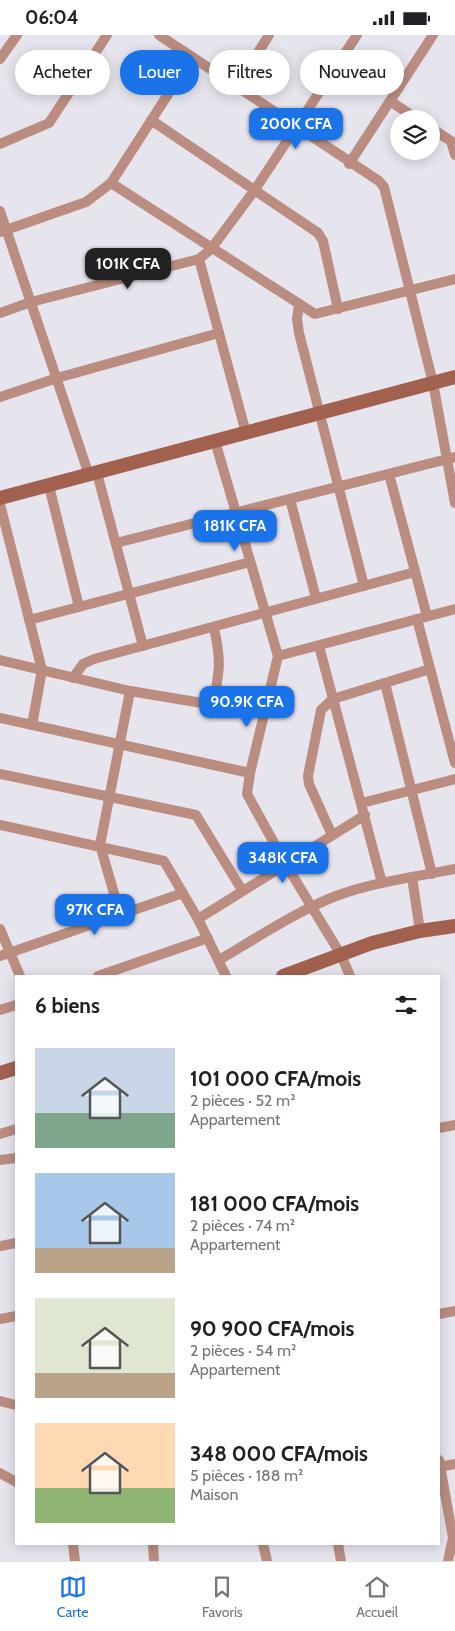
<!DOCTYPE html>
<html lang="fr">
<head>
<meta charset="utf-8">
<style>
  body { margin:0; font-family:Cabin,sans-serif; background:#f6f6f6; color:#202124; height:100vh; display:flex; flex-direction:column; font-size:19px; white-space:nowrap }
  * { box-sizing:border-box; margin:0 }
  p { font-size:16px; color:#757577 }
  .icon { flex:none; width:28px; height:28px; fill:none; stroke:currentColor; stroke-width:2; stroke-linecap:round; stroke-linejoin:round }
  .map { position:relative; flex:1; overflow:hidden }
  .panel { position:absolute; left:15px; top:940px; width:425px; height:570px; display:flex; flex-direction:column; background:#fff; border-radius:0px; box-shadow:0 2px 12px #0003 }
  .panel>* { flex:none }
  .hud { position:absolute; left:15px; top:15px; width:425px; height:45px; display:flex; gap:10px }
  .controls { position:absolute; left:390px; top:75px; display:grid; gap:10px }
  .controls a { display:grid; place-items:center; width:50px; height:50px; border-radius:50%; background:#fff; box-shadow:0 2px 12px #0003; font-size:25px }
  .price { position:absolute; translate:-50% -42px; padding:0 11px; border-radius:10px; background:#1a73e8; color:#fff; font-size:16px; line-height:32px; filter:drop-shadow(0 1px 2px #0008) }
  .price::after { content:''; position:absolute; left:50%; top:30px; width:15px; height:11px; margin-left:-8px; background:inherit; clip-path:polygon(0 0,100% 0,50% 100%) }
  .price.current { background:#222; color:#fff }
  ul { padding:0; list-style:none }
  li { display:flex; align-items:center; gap:15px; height:125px; padding:0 20px }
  li span { display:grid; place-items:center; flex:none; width:140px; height:100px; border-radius:0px; color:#555 }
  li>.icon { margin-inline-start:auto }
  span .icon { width:60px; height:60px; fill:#fffc; stroke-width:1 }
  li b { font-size:21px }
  h2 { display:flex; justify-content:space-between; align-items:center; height:60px; padding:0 20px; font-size:21px }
  .chip { padding:0 18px; border-radius:22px; background:#fff; box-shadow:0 2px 12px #0003; font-size:18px; line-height:45px }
  .chip.current { background:#1a73e8; color:#fff }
  .status { display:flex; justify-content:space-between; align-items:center; height:35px; padding:0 25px; background:#fff; direction:ltr }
  .status svg { height:14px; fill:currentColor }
  .dock { display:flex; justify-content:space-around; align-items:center; height:70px; border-top:1px solid #e0e0e0; background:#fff; font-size:14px; color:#757577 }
  .dock a { display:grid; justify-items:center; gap:2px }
  .dock .current { color:#1a73e8 }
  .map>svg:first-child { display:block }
</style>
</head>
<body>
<div class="status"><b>06:04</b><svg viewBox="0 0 49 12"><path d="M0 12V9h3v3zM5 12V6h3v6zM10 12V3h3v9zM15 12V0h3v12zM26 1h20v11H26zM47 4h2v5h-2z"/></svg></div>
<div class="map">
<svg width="455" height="1526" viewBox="0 0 455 1526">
  <rect width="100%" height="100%" fill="#e6e4ed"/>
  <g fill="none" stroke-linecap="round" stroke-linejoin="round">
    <g stroke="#ba8d80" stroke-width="10">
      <path d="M159,0L379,146L384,152L433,348L455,468"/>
      <path d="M0,24L17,0"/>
      <path d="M236,52L269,0"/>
      <path d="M390,66L417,84"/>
      <path d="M151,85L318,198L323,206L338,274"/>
      <path d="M431,93L451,106L455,120"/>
      <path d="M0,109L49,88L107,0"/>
      <path d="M349,129L433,0"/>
      <path d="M111,148L315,279L455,244"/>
      <path d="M0,176L89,440"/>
      <path d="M0,197L86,167L111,148L192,22"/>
      <path d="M199,224L246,398"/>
      <path d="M299,269L297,284L299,298L364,551"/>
      <path d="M0,278L31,267L199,224L211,214L254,156L357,0"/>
      <path d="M0,362L57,343L219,298"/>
      <path d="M215,406L278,621L250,738L247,759L285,828L341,920L350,941"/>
      <path d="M97,438L143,611"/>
      <path d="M389,439L427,581"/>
      <path d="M49,451L79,572"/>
      <path d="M290,464L316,563"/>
      <path d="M0,469L42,635L32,690"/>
      <path d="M116,508L455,422"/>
      <path d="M417,584L455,728"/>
      <path d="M29,585L250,527"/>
      <path d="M319,611L382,848"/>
      <path d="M278,621L455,574"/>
      <path d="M0,625L130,656L208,669L214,665C220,633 221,625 214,593"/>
      <path d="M73,643L83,629L94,624L415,537"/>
      <path d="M385,648L432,839"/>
      <path d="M0,683L250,738"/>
      <path d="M0,739L196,780L242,855"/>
      <path d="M362,768L455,744"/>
      <path d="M0,790L164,826L198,884L226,941"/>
      <path d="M332,800L309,749L308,741L321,675L333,664L430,634"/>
      <path d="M412,842L420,896"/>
      <path d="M120,879L100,810L130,656"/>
      <path d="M198,884L365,780"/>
      <path d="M0,894L20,941"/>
      <path d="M0,921L183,858"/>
      <path d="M219,925C257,903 295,877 336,861C374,847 415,842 455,834"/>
      <path d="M98,941L208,903"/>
      <path d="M0,975L16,970"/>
      <path d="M439,1093L455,1090"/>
      <path d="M0,1099L16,1094"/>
      <path d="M0,1125L16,1123"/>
      <path d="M0,1211L16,1208"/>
      <path d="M439,1279L455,1276"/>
      <path d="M0,1284L16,1281"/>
      <path d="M0,1366L16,1370"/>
      <path d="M439,1425L455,1514"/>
      <path d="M439,1432L455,1429"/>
      <path d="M0,1438L16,1447"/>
      <path d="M73,1509L75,1526"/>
      <path d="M153,1509L154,1526"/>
      <path d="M263,1509L267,1526"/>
      <path d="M338,1509L341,1526"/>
      <path d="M448,1526L452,1507"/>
    </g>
    <g stroke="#a2614e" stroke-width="14">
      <path d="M0,463L455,342"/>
      <path d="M283,941L372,908L420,896L455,891"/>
      <path d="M0,1038L16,1033"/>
    </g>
  </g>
</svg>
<div class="controls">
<a><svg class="icon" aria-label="layers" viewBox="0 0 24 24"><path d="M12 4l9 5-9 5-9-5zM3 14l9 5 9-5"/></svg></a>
</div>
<b class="price" style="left:296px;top:115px">200K CFA</b>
<b class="price current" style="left:128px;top:255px">101K CFA</b>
<b class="price" style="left:235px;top:517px">181K CFA</b>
<b class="price" style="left:247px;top:693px">90.9K CFA</b>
<b class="price" style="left:283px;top:849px">348K CFA</b>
<b class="price" style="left:95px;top:901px">97K CFA</b>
<div class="hud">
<a class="chip">Acheter</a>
<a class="chip current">Louer</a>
<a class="chip">Filtres</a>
<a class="chip">Nouveau</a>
</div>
<section class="panel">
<h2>6 biens<svg class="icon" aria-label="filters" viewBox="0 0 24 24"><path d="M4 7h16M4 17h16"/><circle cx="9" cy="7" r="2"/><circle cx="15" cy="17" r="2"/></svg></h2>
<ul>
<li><span style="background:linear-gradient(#c9d6e8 65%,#7fa58c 0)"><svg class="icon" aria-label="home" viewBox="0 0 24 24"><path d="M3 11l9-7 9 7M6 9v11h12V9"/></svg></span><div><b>101 000 CFA/mois</b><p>2 pièces · 52 m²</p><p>Appartement</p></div></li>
<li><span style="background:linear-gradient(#a9c7e8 75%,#b9a48a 0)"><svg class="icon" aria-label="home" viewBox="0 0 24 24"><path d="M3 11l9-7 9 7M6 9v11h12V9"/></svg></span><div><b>181 000 CFA/mois</b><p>2 pièces · 74 m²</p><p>Appartement</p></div></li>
<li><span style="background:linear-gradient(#dfe7d0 75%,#b9a48a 0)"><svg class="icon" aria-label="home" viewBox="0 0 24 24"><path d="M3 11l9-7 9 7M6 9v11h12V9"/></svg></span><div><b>90 900 CFA/mois</b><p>2 pièces · 54 m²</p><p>Appartement</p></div></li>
<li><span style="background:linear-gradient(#ffd9b3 65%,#8fb573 0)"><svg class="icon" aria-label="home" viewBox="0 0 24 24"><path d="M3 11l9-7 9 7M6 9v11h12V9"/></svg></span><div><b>348 000 CFA/mois</b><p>5 pièces · 188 m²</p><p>Maison</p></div></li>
</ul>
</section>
</div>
<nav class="dock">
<a class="current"><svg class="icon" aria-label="map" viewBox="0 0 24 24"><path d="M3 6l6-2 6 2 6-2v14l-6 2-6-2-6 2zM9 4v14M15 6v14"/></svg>Carte</a>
<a><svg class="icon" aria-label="saved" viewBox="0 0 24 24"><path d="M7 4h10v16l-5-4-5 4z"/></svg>Favoris</a>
<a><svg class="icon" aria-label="home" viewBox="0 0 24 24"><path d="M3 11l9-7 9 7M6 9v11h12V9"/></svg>Accueil</a>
</nav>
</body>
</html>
